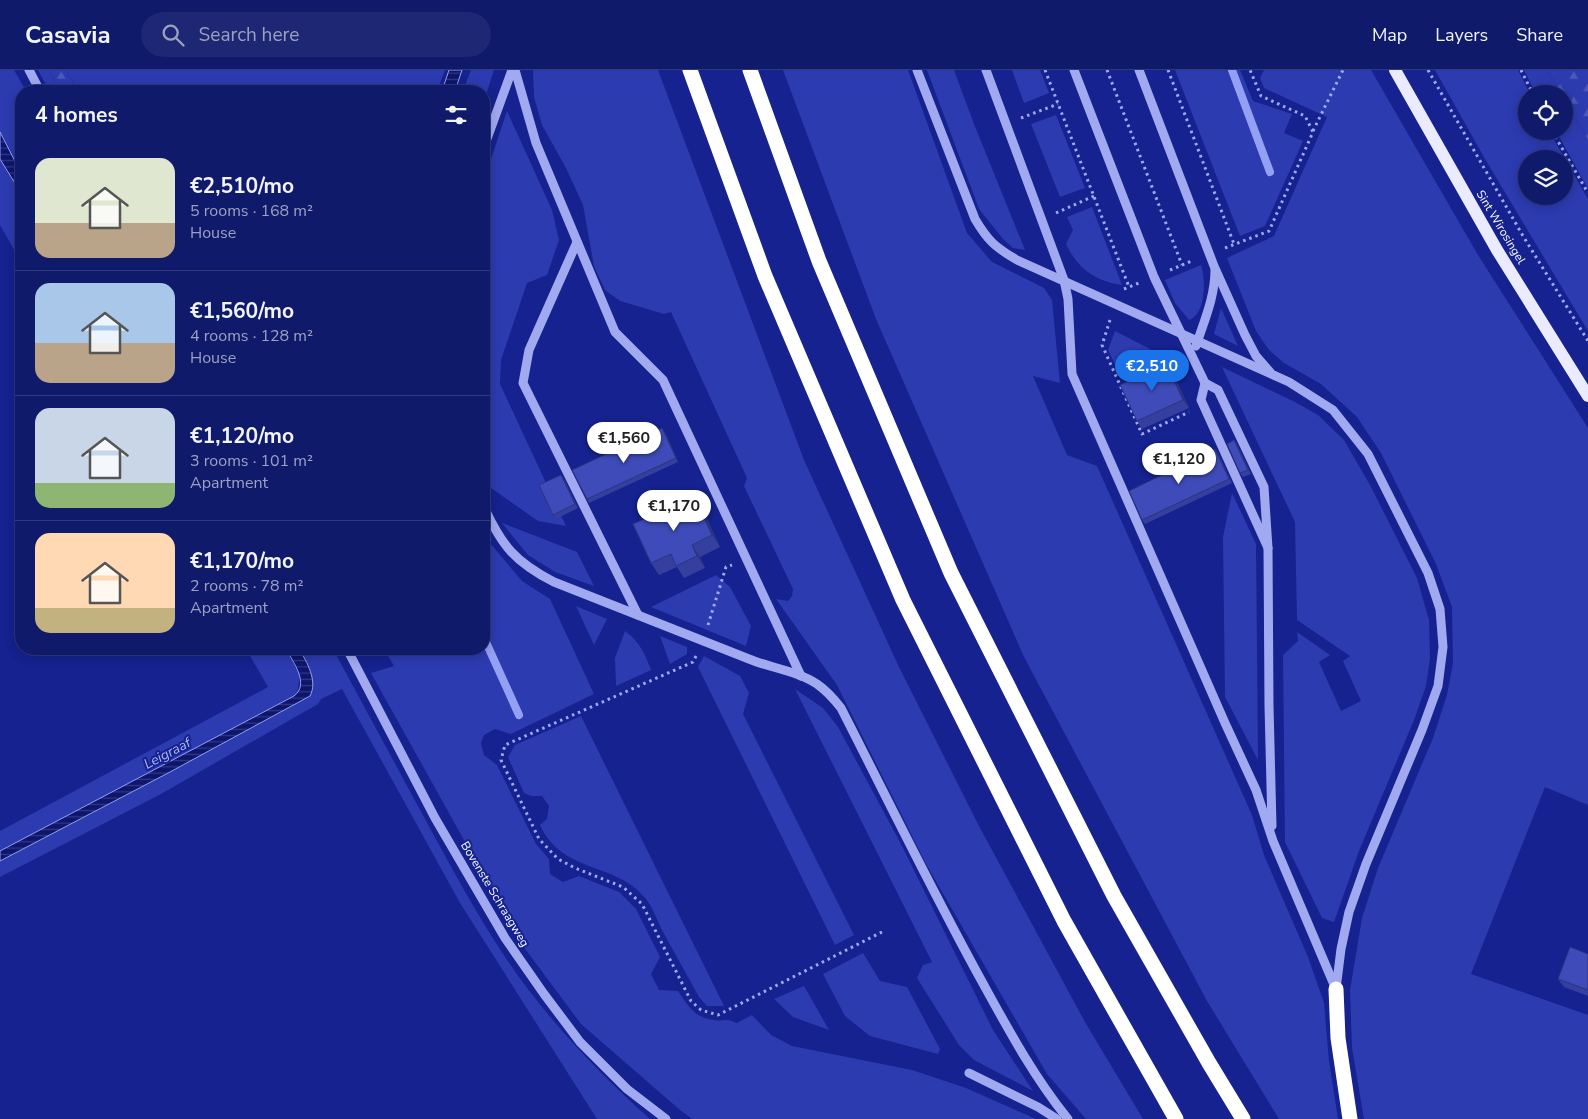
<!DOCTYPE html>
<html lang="en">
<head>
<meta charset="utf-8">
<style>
  body { margin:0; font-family:"Nunito Sans",sans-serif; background:#1e2773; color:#f1f3f6; height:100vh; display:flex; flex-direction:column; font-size:19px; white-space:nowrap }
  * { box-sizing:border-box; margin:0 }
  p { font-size:16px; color:#9ca1c1 }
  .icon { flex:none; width:28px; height:28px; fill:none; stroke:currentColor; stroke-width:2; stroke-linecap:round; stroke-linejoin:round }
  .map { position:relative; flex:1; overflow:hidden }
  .sheet { position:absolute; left:15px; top:15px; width:475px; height:570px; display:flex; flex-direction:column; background:#101a6b; border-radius:20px; box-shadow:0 2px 12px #0003,0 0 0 1px #30387e }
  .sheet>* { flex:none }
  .controls { position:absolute; left:1518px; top:15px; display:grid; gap:10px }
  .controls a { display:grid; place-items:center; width:55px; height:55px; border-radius:50%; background:#101a6b; box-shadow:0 2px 12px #0003,0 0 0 1px #30387e; font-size:25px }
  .price { position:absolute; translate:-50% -42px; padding:0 11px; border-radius:18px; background:#fff; color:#222; font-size:16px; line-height:32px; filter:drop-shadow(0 1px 2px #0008) }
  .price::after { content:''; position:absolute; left:50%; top:30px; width:15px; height:11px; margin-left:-8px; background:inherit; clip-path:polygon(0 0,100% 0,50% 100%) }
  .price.current { background:#1a73e8; color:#fff }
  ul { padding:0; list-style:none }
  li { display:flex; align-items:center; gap:15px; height:125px; padding:0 20px }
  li+li { border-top:1px solid #30387e }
  li span { display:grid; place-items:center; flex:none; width:140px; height:100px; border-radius:15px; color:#555 }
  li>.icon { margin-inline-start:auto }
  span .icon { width:60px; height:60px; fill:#fffc; stroke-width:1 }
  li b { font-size:21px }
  h2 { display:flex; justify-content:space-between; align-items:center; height:60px; padding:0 20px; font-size:21px }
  header { display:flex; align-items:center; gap:30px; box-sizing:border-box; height:70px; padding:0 25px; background:#101a6b; border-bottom:1px solid #30387e }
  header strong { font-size:24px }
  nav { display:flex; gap:28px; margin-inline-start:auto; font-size:18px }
  .search { width:350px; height:45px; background:#1e2773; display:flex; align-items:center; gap:12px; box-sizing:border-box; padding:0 18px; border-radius:28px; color:#9ca1c1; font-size:19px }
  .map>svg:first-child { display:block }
</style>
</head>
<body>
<header>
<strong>Casavia</strong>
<div class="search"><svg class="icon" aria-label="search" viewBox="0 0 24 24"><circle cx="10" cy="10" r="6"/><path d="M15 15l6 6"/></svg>Search here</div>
<nav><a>Map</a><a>Layers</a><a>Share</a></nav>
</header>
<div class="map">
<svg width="1588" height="1049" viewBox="0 0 1588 1049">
  <defs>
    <pattern id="forest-firs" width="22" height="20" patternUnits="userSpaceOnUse" patternTransform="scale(1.25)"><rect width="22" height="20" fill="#2c3bb0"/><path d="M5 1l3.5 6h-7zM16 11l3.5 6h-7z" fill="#4c58bc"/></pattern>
    <pattern id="water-rules" width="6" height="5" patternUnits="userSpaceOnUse" patternTransform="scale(1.25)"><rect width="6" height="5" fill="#0e166c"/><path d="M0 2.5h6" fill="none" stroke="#323982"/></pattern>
  </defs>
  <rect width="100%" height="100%" fill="#15228f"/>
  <g fill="#2c3bb0" fill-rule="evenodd">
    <path d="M0,0H14L26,21H21V103L0,62Z"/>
    <path d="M38,0H49L61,21H49Z"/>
    <path d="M66,0H445L437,21H78Z"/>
    <path d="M471,0H494L484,31V21H463Z"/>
    <path d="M533,0H658L804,390L899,597L979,756L1085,952L1143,1049H1086L1047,1004L926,794L837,615L776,529L788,531L792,526L793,519L744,416L747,408L671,242L664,244L620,231L605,220L594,196L583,135L566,98L542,55L534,27Z"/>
    <path d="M783,0H908L967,163L992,192L1044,218L1052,230L1060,313L1033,306L1067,385L1097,396L1252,745L1264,785L1308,887L1324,933L1329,991L1338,1049H1279L1207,931L1024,587L876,249Z"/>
    <path d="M927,0H954L974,54L1025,180L1013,178L1003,169L979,139Z"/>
    <path d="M1012,0H1040L1049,23L1024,33Z"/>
    <path d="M1175,0H1240L1253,31L1292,44L1284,63L1303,71L1265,156L1240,166Z"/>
    <path d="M1264,0H1371L1478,185L1588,358V735L1545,717L1471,904L1588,945V1049H1364L1352,978L1350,920L1362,848L1378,798L1433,668L1447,625L1453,593L1452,537L1436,494L1381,383L1357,347L1321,314L1284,293L1269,280L1256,261L1227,188L1274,166L1327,47L1264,18L1260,8Z"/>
    <path d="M1435,0H1518L1530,24H1526V61H1549L1588,129V261L1485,89ZM1526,89H1564V126H1526Z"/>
    <path d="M1524,0H1547L1561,24H1536Z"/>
    <path d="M1564,29L1588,70V119L1556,61H1564Z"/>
    <path d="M507,41L552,140L559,170L547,205L527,213L501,290L500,314L566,456L538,451L484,413V110Z"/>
    <path d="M1056,45L1085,118L1060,127L1031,54Z"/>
    <path d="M0,89L21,123V192L0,155Z"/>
    <path d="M1092,137L1122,215C1095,211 1078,199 1066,174L1073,160L1067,147Z"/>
    <path d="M1201,195C1206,209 1206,244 1189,250L1175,233L1165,210Z"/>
    <path d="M1221,238L1238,276L1214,264Z"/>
    <path d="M1115,261L1154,281L1151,286L1132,291L1118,301L1108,280Z"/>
    <path d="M1222,297L1295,332L1318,345L1344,370L1370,415L1417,508L1429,550L1430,589L1426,616L1414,650L1359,781L1334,852L1322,848L1285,772L1283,585L1298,571L1297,562L1330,585L1319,592L1341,641L1361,631L1343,591L1350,586L1297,550L1295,452Z"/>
    <path d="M1232,423L1256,474L1258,690L1225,627L1223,467Z"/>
    <path d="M502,453L577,482L594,516L555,502L528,485Z"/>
    <path d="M484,466L522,511L550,529L594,624L511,664L495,659L484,665L481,673L484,685L497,695L536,774L549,789L550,804L563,812L579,806L619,822L636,839L660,887L651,904L659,920L678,921C688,936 695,948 714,950C725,952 723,947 737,953L752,945L771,965L792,976L912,1000L966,1018L1036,1049H692L680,1040L581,954L523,876L371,603L394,596L384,579H484Z"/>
    <path d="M716,505L730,517L751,556L746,576L651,537Z"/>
    <path d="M576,536L607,549L594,575Z"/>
    <path d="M625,561C639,571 645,584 651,600L616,616L615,588Z"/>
    <path d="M660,566L687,577V584L670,594Z"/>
    <path d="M246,579H286L300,606L297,624L175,690L0,781V761L268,617Z"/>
    <path d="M299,579H333C366,640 399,701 432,762C464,820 496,880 538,932C572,975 610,1013 650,1049H597L460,833L342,619L321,629L318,634L161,724L0,807V791L170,702L310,626C318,611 307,592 299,579Z"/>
    <path d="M704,586L740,606L749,623L743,644L854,865L835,875L698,597Z"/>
    <path d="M795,619L823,638L838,657L901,774L993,960L1033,1021L974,990L959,975L917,908L923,895L932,892Z"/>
    <path d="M581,646L724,936H707L699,927C687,905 674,882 662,860C657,850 653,838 646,829C616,791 563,805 540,755L547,749L549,736L542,726H531L524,723L508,687L515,675Z"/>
    <path d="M863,883L880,911L907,917L940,979L938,984L870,966L845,946L823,904Z"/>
    <path d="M804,916L829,960L793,947L774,929Z"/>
  </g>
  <g fill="url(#forest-firs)">
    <path d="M49,0H66L78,21H61Z"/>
    <path d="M1547,0H1588V70L1564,29V24H1561Z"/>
  </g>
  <g fill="url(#water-rules)" stroke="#93a0f3">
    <path d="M449,0H462L455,21H442Z"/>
    <path d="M0,62L21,103V123L0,89Z"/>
    <path d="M286,579H299C307,592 318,611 310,626L170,702L0,791V781L294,626C310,614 293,592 286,579Z"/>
  </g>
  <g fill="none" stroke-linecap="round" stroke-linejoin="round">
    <g stroke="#93a0f3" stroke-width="8">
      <path d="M1232,0L1270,102"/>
      <path d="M485,570L519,645"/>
    </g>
    <g stroke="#a1aaf0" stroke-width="3" stroke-dasharray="2.5 4" stroke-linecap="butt">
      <path d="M1045,0L1129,217"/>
      <path d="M1107,0L1182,195"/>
      <path d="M1168,0L1234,174"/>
      <path d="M1428,0L1523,166L1588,271"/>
      <path d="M1521,0L1533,24"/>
      <path d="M1021,48L1058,34"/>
      <path d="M1313,61L1343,0"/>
      <path d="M1552,61L1588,123"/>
      <path d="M1056,143L1094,126"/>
      <path d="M1225,178L1269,161L1313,62L1305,46L1261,26L1250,0"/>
      <path d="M1170,200L1194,190"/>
      <path d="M1124,219L1139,213"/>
      <path d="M1110,250L1102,275L1142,364L1189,342"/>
      <path d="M708,555L726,497L732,495"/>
      <path d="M696,586L693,592L505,675L501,690L539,769L558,789L575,798L623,817L642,834L691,931L701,940L718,945L884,861"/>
    </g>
    <g stroke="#a1aaf0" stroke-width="9">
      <path d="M29,0L40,21"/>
      <path d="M515,0L536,73L615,262L663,310L801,606"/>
      <path d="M917,0L975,149C988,171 995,177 1017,190L1289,312L1333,340L1368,384L1428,503L1440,539L1443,577L1438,616L1422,660L1366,794L1349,842L1341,879L1336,919"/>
      <path d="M986,0L1064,210L1068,229L1072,304L1225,653L1256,720L1273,771L1335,917"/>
      <path d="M1074,0L1154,207L1205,313L1201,330L1268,478"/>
      <path d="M1139,0L1214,196L1245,265L1256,286L1270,302"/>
      <path d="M484,77L512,0"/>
      <path d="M577,172L529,280L523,313L638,545"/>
      <path d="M1196,276C1204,251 1215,227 1215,200"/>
      <path d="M1205,313L1218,320L1264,417L1268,478L1269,636L1272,756"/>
      <path d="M484,437C502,476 515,492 554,512C619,538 684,563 749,589C771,598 797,601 817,614C827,621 834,629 841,638C887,728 931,819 980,908C1007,957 1033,1006 1068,1049"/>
      <path d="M347,579L435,748L505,868L544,924L580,972L627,1019L666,1049"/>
      <path d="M969,1003L1038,1037L1057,1049"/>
    </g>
    <path stroke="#eaebff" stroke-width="12" d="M1395,0L1497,180L1588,326"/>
    <g stroke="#fff" stroke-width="15">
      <path d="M690,0L765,206L903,530L1064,851L1176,1049"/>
      <path d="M750,0L819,191L951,503L1114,826L1209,993L1243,1049"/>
      <path d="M1336,919L1338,968L1350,1049"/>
    </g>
  </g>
  <g fill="#35409e">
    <path d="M1172,301L1189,338L1142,359L1137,351Z"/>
    <path d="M665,362L678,392L589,433L587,429Z"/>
    <path d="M1234,370L1237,374L1251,404L1243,407L1240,403Z"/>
    <path d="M1215,379L1218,383L1232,413L1145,454L1142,450Z"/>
    <path d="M564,409L578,438L556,449L553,445Z"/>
    <path d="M702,438L720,477L700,487L705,498L684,508L677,497L659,505L651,493Z"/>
    <path d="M1588,884V926L1564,917L1558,909Z"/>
  </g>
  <g fill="#2b3481">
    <path d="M1166,293L1172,301L1189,338L1183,330Z"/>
    <path d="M662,358L665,362L678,392L676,388Z"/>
    <path d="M1234,370L1237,374L1251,404L1248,400Z"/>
    <path d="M1215,379L1218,383L1232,413L1229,409Z"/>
    <path d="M561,405L564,409L578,438L575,434Z"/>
    <path d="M694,427L702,438L720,477L712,465Z"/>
    <path d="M692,475L700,487L705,498L697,486Z"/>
  </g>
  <g fill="#3e4bb8" stroke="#2b3481">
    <path d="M1166,293L1183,330L1137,351L1120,315Z"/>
    <path d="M662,358L676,388L587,429L572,400Z"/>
    <path d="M1234,370L1248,400L1240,403L1227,374Z"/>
    <path d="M1215,379L1229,409L1142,450L1129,421Z"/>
    <path d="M561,405L575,434L553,445L539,415Z"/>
    <path d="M694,427L712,465L692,475L697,486L676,496L671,484L651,493L633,454Z"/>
    <path d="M1570,877L1588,884V920L1558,909Z"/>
  </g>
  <g text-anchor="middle" stroke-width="4" stroke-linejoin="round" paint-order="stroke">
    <g font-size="12" fill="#fff" stroke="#15228f">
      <text transform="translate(1501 157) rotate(59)" y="4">Sint Wirosingel</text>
      <text transform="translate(495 824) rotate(59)" y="4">Bovenste Schraagweg</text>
    </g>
    <g font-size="14" font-style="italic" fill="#adb6f7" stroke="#15228f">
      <text transform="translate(167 683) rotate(-28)" y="5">Leigraaf</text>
    </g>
  </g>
</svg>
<div class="controls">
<a><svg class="icon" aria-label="locate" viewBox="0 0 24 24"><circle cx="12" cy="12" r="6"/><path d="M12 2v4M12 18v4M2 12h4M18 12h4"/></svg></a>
<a><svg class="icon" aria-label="layers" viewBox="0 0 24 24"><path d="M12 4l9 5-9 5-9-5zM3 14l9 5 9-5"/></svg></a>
</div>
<b class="price current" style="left:1152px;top:322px">€2,510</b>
<b class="price" style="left:624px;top:394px">€1,560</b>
<b class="price" style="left:1179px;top:415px">€1,120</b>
<b class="price" style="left:674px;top:462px">€1,170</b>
<section class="sheet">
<h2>4 homes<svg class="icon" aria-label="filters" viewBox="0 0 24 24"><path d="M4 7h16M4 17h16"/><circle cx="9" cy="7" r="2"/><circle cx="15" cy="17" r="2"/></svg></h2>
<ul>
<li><span style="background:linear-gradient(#dfe7d0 65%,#b9a48a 0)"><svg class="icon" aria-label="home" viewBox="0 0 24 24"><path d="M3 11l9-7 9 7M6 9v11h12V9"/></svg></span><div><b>€2,510/mo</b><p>5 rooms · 168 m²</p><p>House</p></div></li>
<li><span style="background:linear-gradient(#a9c7e8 60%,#b9a48a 0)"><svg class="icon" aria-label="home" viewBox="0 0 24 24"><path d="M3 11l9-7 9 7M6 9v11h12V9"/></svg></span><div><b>€1,560/mo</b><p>4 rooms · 128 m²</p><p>House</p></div></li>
<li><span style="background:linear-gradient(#c9d6e8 75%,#8fb573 0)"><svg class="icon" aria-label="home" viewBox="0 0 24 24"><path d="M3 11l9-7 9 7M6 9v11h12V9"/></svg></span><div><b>€1,120/mo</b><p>3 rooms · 101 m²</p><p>Apartment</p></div></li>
<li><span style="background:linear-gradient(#ffd9b3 75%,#c2b280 0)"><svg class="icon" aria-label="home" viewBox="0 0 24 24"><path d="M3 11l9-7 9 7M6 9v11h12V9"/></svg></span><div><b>€1,170/mo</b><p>2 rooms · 78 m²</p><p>Apartment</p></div></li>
</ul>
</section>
</div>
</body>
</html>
